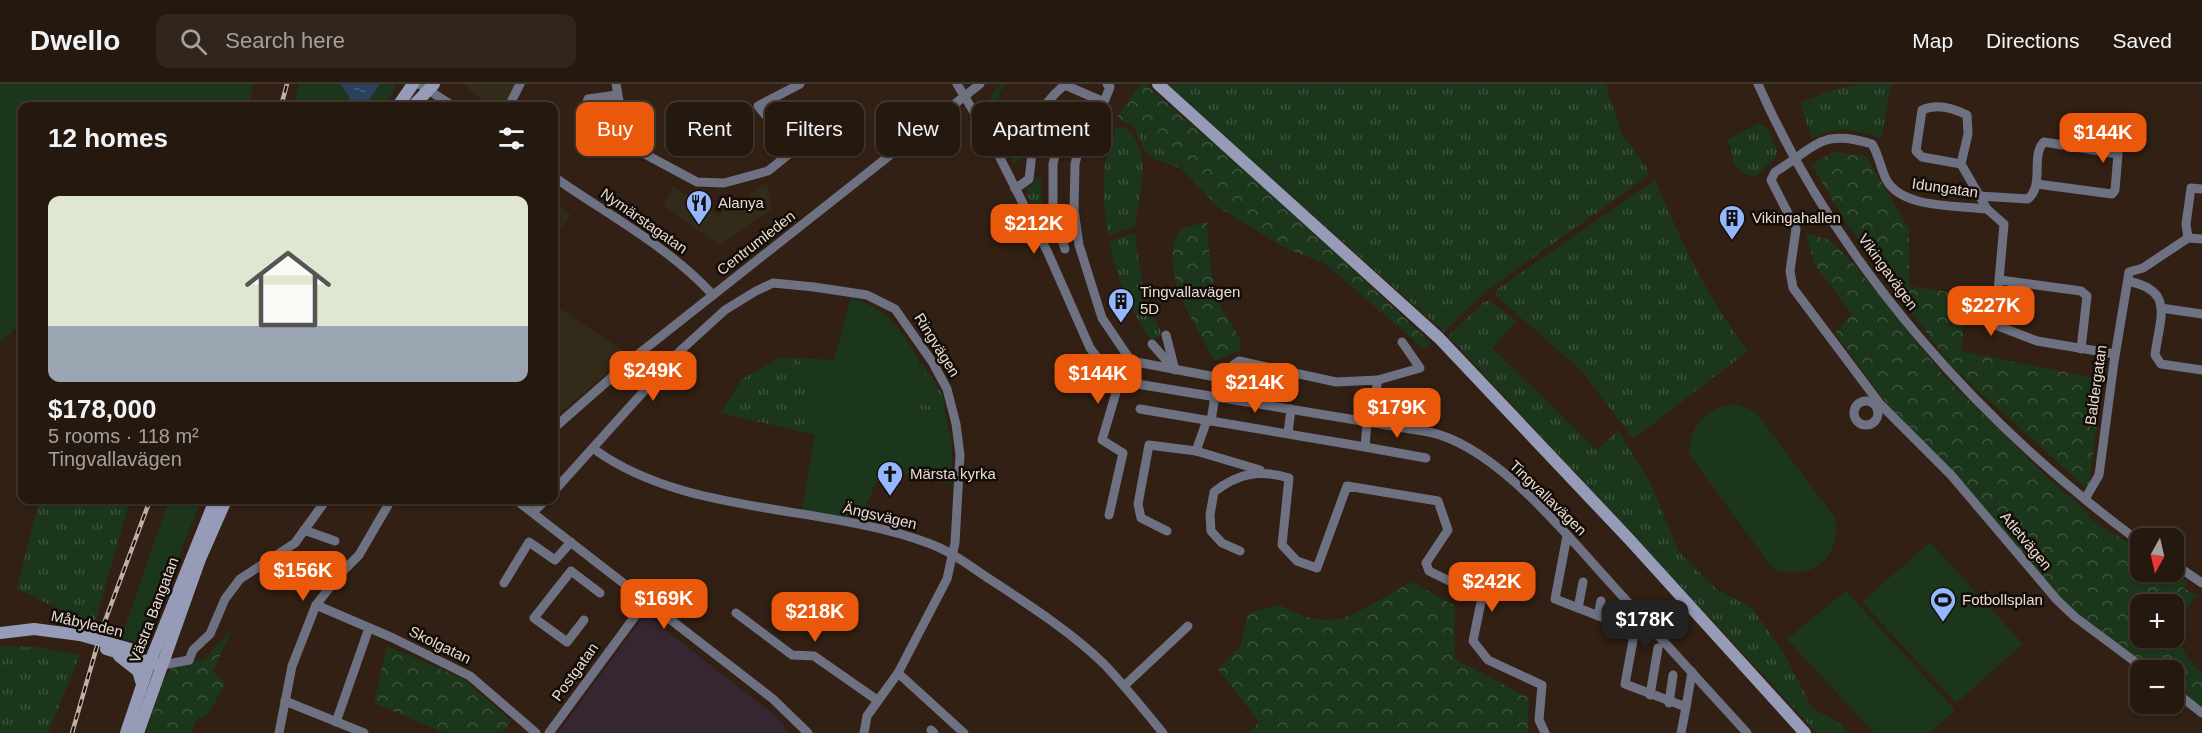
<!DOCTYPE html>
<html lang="en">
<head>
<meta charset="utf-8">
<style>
  body { margin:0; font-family:Arial,sans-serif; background:#31251c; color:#f1f3f6; height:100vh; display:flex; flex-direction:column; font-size:22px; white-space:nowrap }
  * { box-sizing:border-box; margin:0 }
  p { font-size:20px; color:#a3a09e }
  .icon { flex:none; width:33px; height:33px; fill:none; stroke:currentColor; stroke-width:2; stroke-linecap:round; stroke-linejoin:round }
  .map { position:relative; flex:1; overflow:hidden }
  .panel { position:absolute; left:18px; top:18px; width:540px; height:402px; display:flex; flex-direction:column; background:#25180e; border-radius:12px; box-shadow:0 2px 4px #0004,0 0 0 2px #42372e }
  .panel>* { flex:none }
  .banner { position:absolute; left:576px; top:18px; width:570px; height:54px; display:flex; gap:12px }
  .needle { width:39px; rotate:188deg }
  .fabs { position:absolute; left:2130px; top:444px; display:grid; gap:12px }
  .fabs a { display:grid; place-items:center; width:54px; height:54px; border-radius:12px; background:#25180e; box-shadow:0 2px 4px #0004,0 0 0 2px #42372e; font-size:30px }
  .price { position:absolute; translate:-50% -51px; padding:0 14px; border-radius:12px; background:#ea580c; color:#fff; font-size:20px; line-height:39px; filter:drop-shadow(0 2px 3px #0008) }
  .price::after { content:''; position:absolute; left:50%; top:36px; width:18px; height:14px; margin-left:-9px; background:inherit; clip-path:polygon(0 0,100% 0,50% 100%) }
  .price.on { background:#222; color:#fff }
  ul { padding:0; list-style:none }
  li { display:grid; align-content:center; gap:12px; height:318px; padding:0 30px }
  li+li { border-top:2px solid #42372e }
  li span { display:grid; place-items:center; height:186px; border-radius:12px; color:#555 }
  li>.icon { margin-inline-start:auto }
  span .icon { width:108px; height:108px; fill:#fffc; stroke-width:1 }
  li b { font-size:26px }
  h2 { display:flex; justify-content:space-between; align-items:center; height:72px; padding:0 30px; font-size:26px }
  .pill { padding:0 21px; border-radius:12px; background:#25180e; box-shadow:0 2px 4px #0004,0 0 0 2px #42372e; font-size:21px; line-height:54px }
  .pill.on { background:#ea580c; color:#fff }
  header { display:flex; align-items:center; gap:36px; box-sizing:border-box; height:84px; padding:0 30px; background:#25180e; border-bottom:2px solid #42372e }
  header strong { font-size:28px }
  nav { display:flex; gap:33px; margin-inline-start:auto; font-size:21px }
  .search { width:420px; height:54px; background:#31251c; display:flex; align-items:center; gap:15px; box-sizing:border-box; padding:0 21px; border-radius:12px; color:#a3a09e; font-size:22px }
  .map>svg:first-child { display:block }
</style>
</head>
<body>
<header>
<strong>Dwello</strong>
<div class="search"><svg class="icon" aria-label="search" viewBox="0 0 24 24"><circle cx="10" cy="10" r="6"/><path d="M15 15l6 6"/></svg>Search here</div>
<nav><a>Map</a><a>Directions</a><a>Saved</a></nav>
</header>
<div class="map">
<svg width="2202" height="649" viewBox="0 0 2202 649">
  <defs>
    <pattern id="grass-tufts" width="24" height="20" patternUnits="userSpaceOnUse" patternTransform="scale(1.5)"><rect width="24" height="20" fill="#1c361b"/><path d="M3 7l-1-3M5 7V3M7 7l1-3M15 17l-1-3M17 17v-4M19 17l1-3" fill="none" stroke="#3d533b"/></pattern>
    <pattern id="forest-crowns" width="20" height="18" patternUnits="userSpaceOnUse" patternTransform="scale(1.5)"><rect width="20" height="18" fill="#1c361b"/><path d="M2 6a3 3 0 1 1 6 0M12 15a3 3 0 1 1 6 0" fill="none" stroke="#3d533b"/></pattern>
    <pattern id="water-ripples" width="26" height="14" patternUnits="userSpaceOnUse" patternTransform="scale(1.5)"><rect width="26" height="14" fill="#29415f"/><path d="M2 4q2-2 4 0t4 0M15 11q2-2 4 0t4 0" fill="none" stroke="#485c75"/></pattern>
  </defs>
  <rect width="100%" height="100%" fill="#312013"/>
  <g fill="#322b1a">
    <path d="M463,0H515L506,22H489Z"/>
    <path d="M767,98L772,125L719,161L664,122L673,102L718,131Z"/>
    <path d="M554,119L571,131L554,155Z"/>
    <path d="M554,221L630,271L554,333Z"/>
  </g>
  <path fill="#352632" d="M645,530L776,632L789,649H558Z"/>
  <g fill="url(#grass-tufts)">
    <path d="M1001,0H1008L999,8L997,33L993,35C987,20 988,12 1001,0Z"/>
    <path d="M1166,0H1606L1621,48L1649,87L1648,92L1486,207L1444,248Z"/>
    <path d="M1860,0H1894L1890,3L1882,54C1853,46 1840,40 1812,55L1800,19L1829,7Z"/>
    <path d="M1000,37L1015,70L1023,68L1022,75L1013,79L995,40Z"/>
    <path d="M1758,40L1768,44L1777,67L1775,76C1765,81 1762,89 1752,94C1723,77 1739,78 1727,56Z"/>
    <path d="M1124,43C1155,65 1139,112 1135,143L1108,151C1102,109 1100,84 1115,44Z"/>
    <path d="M1135,44L1153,55L1180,84C1151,74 1145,74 1135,44Z"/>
    <path d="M1035,94H1041V114L1046,148L1027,110V104L1033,101Z"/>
    <path d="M1655,96C1681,157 1708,215 1748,267L1633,355L1582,287L1496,212V206Z"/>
    <path d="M1135,149C1139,188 1145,214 1162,250L1152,258C1129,223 1118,198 1109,157Z"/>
    <path d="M1485,217H1490L1517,237L1492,264L1597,366L1618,346L1652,402L1679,468L1716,505L1751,523L1784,569L1812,624L1841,640L1849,649H1817L1448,252Z"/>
    <path d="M779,274H799L815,351L721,329L742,295Z"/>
    <path d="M921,278L943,311L945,328L906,327Z"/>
    <path d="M39,416H130L94,542L17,505Z"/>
    <path d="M0,562L37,563L80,571L48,649H0Z"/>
  </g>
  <g fill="url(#forest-crowns)" fill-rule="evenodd">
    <path d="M1140,0H1145L1280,116L1431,259L1424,265L1324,179L1285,164L1217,122L1153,55L1117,33Z"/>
    <path d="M1834,68L1866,72L1909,145V202L1960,210L1963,250L1961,267L2103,296L2088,406L1951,282L1847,140L1811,80Z"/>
    <path d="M1207,138C1209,167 1210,197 1222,225C1229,240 1241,248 1241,266L1215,277C1195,239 1156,188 1180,145Z"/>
    <path d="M1806,149L1830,156L1852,178L1944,292L2046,392L2088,429L2090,435L2140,466V488H2173L2189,498L2183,504L2197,512C2192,519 2180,531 2179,540C2176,558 2188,578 2202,589V624L2174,605V586H2149L2078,533L1893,328L1835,249L1852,230L1814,180ZM2140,520H2174V554H2140Z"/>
    <path d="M1412,498L1455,522V575L1529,614L1528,649H1249L1259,638L1218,585L1240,563L1248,529L1280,521C1296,530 1321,540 1339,535C1359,530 1392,508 1412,498Z"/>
    <path d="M233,543L213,588L226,600L206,632L196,637L191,649H146L164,595L171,585L205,575Z"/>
    <path d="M387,562L464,595L511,637L502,649H444L374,619Z"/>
  </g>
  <g fill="#1c361b">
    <path d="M0,0H254L248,22H22V239L0,258Z"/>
    <path d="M299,0H394L395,5L385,22H293Z"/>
    <path d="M851,213C890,227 900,243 920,278L917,290L933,292L930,322L908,320L906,327L945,328L952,358L951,400L883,385L859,436L802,427L815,351L799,274L834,276Z"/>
    <path d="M1736,320L1756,328L1835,434C1843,474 1809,499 1773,485L1689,370C1690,340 1706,323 1736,320Z"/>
    <path d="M169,416H201L149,547L138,558L121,554Z"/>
    <path d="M1930,458L2023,560L1956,619L1862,518Z"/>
    <path d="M1846,507L1955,626L1930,649H1874L1787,555Z"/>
  </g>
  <path fill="url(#water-ripples)" d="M341,0H380L365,22H349V13Z"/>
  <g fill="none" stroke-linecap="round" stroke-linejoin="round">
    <g stroke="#6d7182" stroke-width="9">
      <path d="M419,0L453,22"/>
      <path d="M616,0L623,39L641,68L697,98L724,99L768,87L794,66L758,22L800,0"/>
      <path d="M957,0L992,58L1048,169L1090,264L1106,285L1131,299L1429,348C1497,362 1568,453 1615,504C1659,552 1703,600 1747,649"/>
      <path d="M1758,0C1838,182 1981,341 2140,458"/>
      <path d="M1065,1L1104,18L1110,3L1107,0"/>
      <path d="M617,11L588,15L582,38L596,46L619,26"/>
      <path d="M509,22L520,0"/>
      <path d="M1065,28L1053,80V129L1065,165"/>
      <path d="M1086,35L1075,80L1074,126L1079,161L1102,234L1131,277L1221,294"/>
      <path d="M1961,80L1922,73L1916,67L1922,26C1937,19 1953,24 1967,31L1968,50L1961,80L1987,125L2004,140L1996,230L1998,242L2037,257L2115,270"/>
      <path d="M554,93C608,131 668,162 713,211"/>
      <path d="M1015,105L1029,95C1035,52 1029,29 1066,0"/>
      <path d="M1979,112L2028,115C2045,100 2030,72 2044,58L2118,70L2115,106L2112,110L2037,100"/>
      <path d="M1987,125C1957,121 1901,125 1886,95C1880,83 1879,71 1872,60C1821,44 1816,63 1775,88L1771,96L1796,145L1790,187L1793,204L1880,320L1951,391L2057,516L2075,533L2146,586"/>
      <path d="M2188,154L2186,140L2191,104L2202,105"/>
      <path d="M2000,196L2081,207L2087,212L2081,265"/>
      <path d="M2128,197C2175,207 2160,232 2155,271L2161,280L2202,286"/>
      <path d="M2161,224L2202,230"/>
      <path d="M1166,251L1175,286"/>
      <path d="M1152,260L1174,285"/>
      <path d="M1378,296L1420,284L1402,258"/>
      <path d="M1219,312C1221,295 1223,287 1239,277L1336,298L1378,296L1370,339"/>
      <circle cx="1866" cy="329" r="12"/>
      <path d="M1140,325L1365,363"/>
      <path d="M1211,337L1215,312"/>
      <path d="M1367,338L1365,363L1426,374"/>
      <path d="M554,344L636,272L980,0"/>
      <path d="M1288,349L1291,325"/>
      <path d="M594,365C685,432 824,420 928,459C951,467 971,483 991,496C1029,521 1071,548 1104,580C1125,602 1144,626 1163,649"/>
      <path d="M1196,367L1260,386"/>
      <path d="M554,407L680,267L725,226L756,207L773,199L814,203L867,211L895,225L933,279L947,305L956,340L960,371L955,459L947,495L898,589L867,632L864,649"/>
      <path d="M2085,415L2099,391L2114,278L2129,188L2143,184L2188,154L2202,155"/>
      <path d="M516,416L773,615L808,649"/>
      <path d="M533,428L546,416"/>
      <path d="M1109,431L1123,369L1102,356L1120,295"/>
      <path d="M304,446L335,457"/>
      <path d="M1167,447L1141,434L1138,420L1149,361L1196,367L1207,336"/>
      <path d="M1567,452L1555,515L1635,546"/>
      <path d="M1240,467L1222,459L1211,447L1210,431L1214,408C1238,389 1260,385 1289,394L1282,461L1297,477L1317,484L1347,402L1438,417L1448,446L1426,479L1429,487L1482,513L1473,557L1488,576L1542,601L1539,636L1545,649"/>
      <path d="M2174,480L2202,499"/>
      <path d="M504,499L529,458L555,476L571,458"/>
      <path d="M316,521L393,554L470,592L536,649"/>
      <path d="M1578,524L1583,498"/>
      <path d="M736,529L792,571L814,572L877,616"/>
      <path d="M1638,529L1625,600L1686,623L1692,588"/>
      <path d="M1598,532L1601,517"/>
      <path d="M584,536L567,558L534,534L571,487L600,509"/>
      <path d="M189,576L193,566L210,550L225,515L240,495L295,459L326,416"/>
      <path d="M163,581L189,576"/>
      <path d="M898,589L964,649"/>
      <path d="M1124,602L1188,542"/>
      <path d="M2174,607L2202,629"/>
      <path d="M1650,611L1658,564"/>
      <path d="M285,617L364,649"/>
      <path d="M1669,619L1673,591"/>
      <path d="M336,638L369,544"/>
      <path d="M931,646L934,649"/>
      <path d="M279,649L292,582L316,521L341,489L359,471L391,416"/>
      <path d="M549,649L647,516"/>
      <path d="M1681,649L1686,623"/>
    </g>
    <g stroke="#969cb8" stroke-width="12">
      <path d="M1158,0L1439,254L1629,455L1805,649"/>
      <path d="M398,22L413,0"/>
      <path d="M413,22L434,0"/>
      <path d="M0,549L34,545L80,551"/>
      <path d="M106,565L156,580"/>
      <path d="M119,572L138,587L142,600"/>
      <path d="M126,649L150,578L215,416"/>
      <path d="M138,649L200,475L226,416"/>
    </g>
    <g stroke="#bdb0a7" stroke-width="4.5">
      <g id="rail">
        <path d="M281,22L287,0"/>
        <path d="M72,649L102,545L150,416"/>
      </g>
    </g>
    <use href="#rail" stroke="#130c07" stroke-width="2" stroke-dasharray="7" stroke-linecap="butt"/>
    <path stroke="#969cb8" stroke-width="12" d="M80,551L134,566"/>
  </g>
  <defs>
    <g id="restaurant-pin" transform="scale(1.35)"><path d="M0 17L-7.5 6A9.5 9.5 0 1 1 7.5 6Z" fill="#94b7fd" stroke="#130c07"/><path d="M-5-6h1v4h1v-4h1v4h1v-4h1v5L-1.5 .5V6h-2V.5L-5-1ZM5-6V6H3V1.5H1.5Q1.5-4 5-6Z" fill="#111"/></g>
    <g id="building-pin" transform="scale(1.35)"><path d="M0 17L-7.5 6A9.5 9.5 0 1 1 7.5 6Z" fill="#94b7fd" stroke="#130c07"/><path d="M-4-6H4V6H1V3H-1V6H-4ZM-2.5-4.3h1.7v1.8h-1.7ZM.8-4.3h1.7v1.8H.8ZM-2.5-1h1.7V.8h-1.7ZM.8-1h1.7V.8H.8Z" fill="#111"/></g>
    <g id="church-pin" transform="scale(1.35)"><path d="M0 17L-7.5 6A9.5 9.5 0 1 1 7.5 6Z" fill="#94b7fd" stroke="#130c07"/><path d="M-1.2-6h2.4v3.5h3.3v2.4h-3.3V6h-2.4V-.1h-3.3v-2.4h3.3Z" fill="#111"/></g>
    <g id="stadium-pin" transform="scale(1.35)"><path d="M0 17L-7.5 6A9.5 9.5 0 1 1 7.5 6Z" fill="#94b7fd" stroke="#130c07"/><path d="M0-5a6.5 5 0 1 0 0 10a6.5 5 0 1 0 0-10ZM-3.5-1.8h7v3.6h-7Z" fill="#111"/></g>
  </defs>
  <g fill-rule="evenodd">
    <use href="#restaurant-pin" x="699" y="119"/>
    <use href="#building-pin" x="1732" y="134"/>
    <use href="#building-pin" x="1121" y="217"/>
    <use href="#church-pin" x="890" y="390"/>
    <use href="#stadium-pin" x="1943" y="516"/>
  </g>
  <g text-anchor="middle" stroke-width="5" stroke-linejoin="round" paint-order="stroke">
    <g font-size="15" fill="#e8ddd4" stroke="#130c07">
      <text transform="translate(1945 104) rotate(8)" y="5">Idungatan</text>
      <text transform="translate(644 137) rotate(35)" y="5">Nymärstagatan</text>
      <text transform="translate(756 159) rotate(-38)" y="5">Centrumleden</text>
      <text transform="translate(1888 188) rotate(54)" y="5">Vikingavägen</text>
      <text transform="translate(937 261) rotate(58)" y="5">Ringvägen</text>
      <text transform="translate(2096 301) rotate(-82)" y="5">Baldergatan</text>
      <text transform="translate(1548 414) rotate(44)" y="5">Tingvallavägen</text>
      <text transform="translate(880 432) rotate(13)" y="5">Ängsvägen</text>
      <text transform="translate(2026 457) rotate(50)" y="5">Atletvägen</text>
      <text transform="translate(154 526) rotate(-69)" y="5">Västra Bangatan</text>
      <text transform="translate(87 540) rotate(13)" y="5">Måbyleden</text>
      <text transform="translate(440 561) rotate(26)" y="5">Skolgatan</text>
      <text transform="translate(575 588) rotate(-54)" y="5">Postgatan</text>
    </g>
    <g font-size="15" fill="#e8ddd4" stroke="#130c07" text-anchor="start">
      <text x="718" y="124">Alanya</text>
      <text x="1752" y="139">Vikingahallen</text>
      <text x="1140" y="213">Tingvallavägen<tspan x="1140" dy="17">5D</tspan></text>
      <text x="910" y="395">Märsta kyrka</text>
      <text x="1962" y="521">Fotbollsplan</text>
    </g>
  </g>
</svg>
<div class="fabs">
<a><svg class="needle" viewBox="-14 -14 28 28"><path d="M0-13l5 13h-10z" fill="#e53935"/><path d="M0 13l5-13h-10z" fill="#a3a09e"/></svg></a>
<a>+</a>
<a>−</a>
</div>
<b class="price" style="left:2103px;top:80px">$144K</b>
<b class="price" style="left:1034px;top:171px">$212K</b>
<b class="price" style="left:1991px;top:253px">$227K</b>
<b class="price" style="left:653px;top:318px">$249K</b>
<b class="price" style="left:1098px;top:321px">$144K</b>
<b class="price" style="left:1255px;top:330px">$214K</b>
<b class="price" style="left:1397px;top:355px">$179K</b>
<b class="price" style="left:303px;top:518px">$156K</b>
<b class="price" style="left:1492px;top:529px">$242K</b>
<b class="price" style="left:664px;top:546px">$169K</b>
<b class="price" style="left:815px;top:559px">$218K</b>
<b class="price on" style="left:1645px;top:567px">$178K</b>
<div class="banner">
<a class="pill on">Buy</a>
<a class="pill">Rent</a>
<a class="pill">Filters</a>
<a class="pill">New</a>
<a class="pill">Apartment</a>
</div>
<section class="panel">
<h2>12 homes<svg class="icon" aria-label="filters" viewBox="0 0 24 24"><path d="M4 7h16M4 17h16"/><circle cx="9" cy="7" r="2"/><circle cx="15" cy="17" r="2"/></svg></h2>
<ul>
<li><span style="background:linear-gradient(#dfe7d0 70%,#9aa5b1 0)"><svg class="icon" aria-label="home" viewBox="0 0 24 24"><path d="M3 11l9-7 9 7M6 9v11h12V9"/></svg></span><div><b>$178,000</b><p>5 rooms · 118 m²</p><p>Tingvallavägen</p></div></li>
</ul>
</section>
</div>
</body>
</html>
